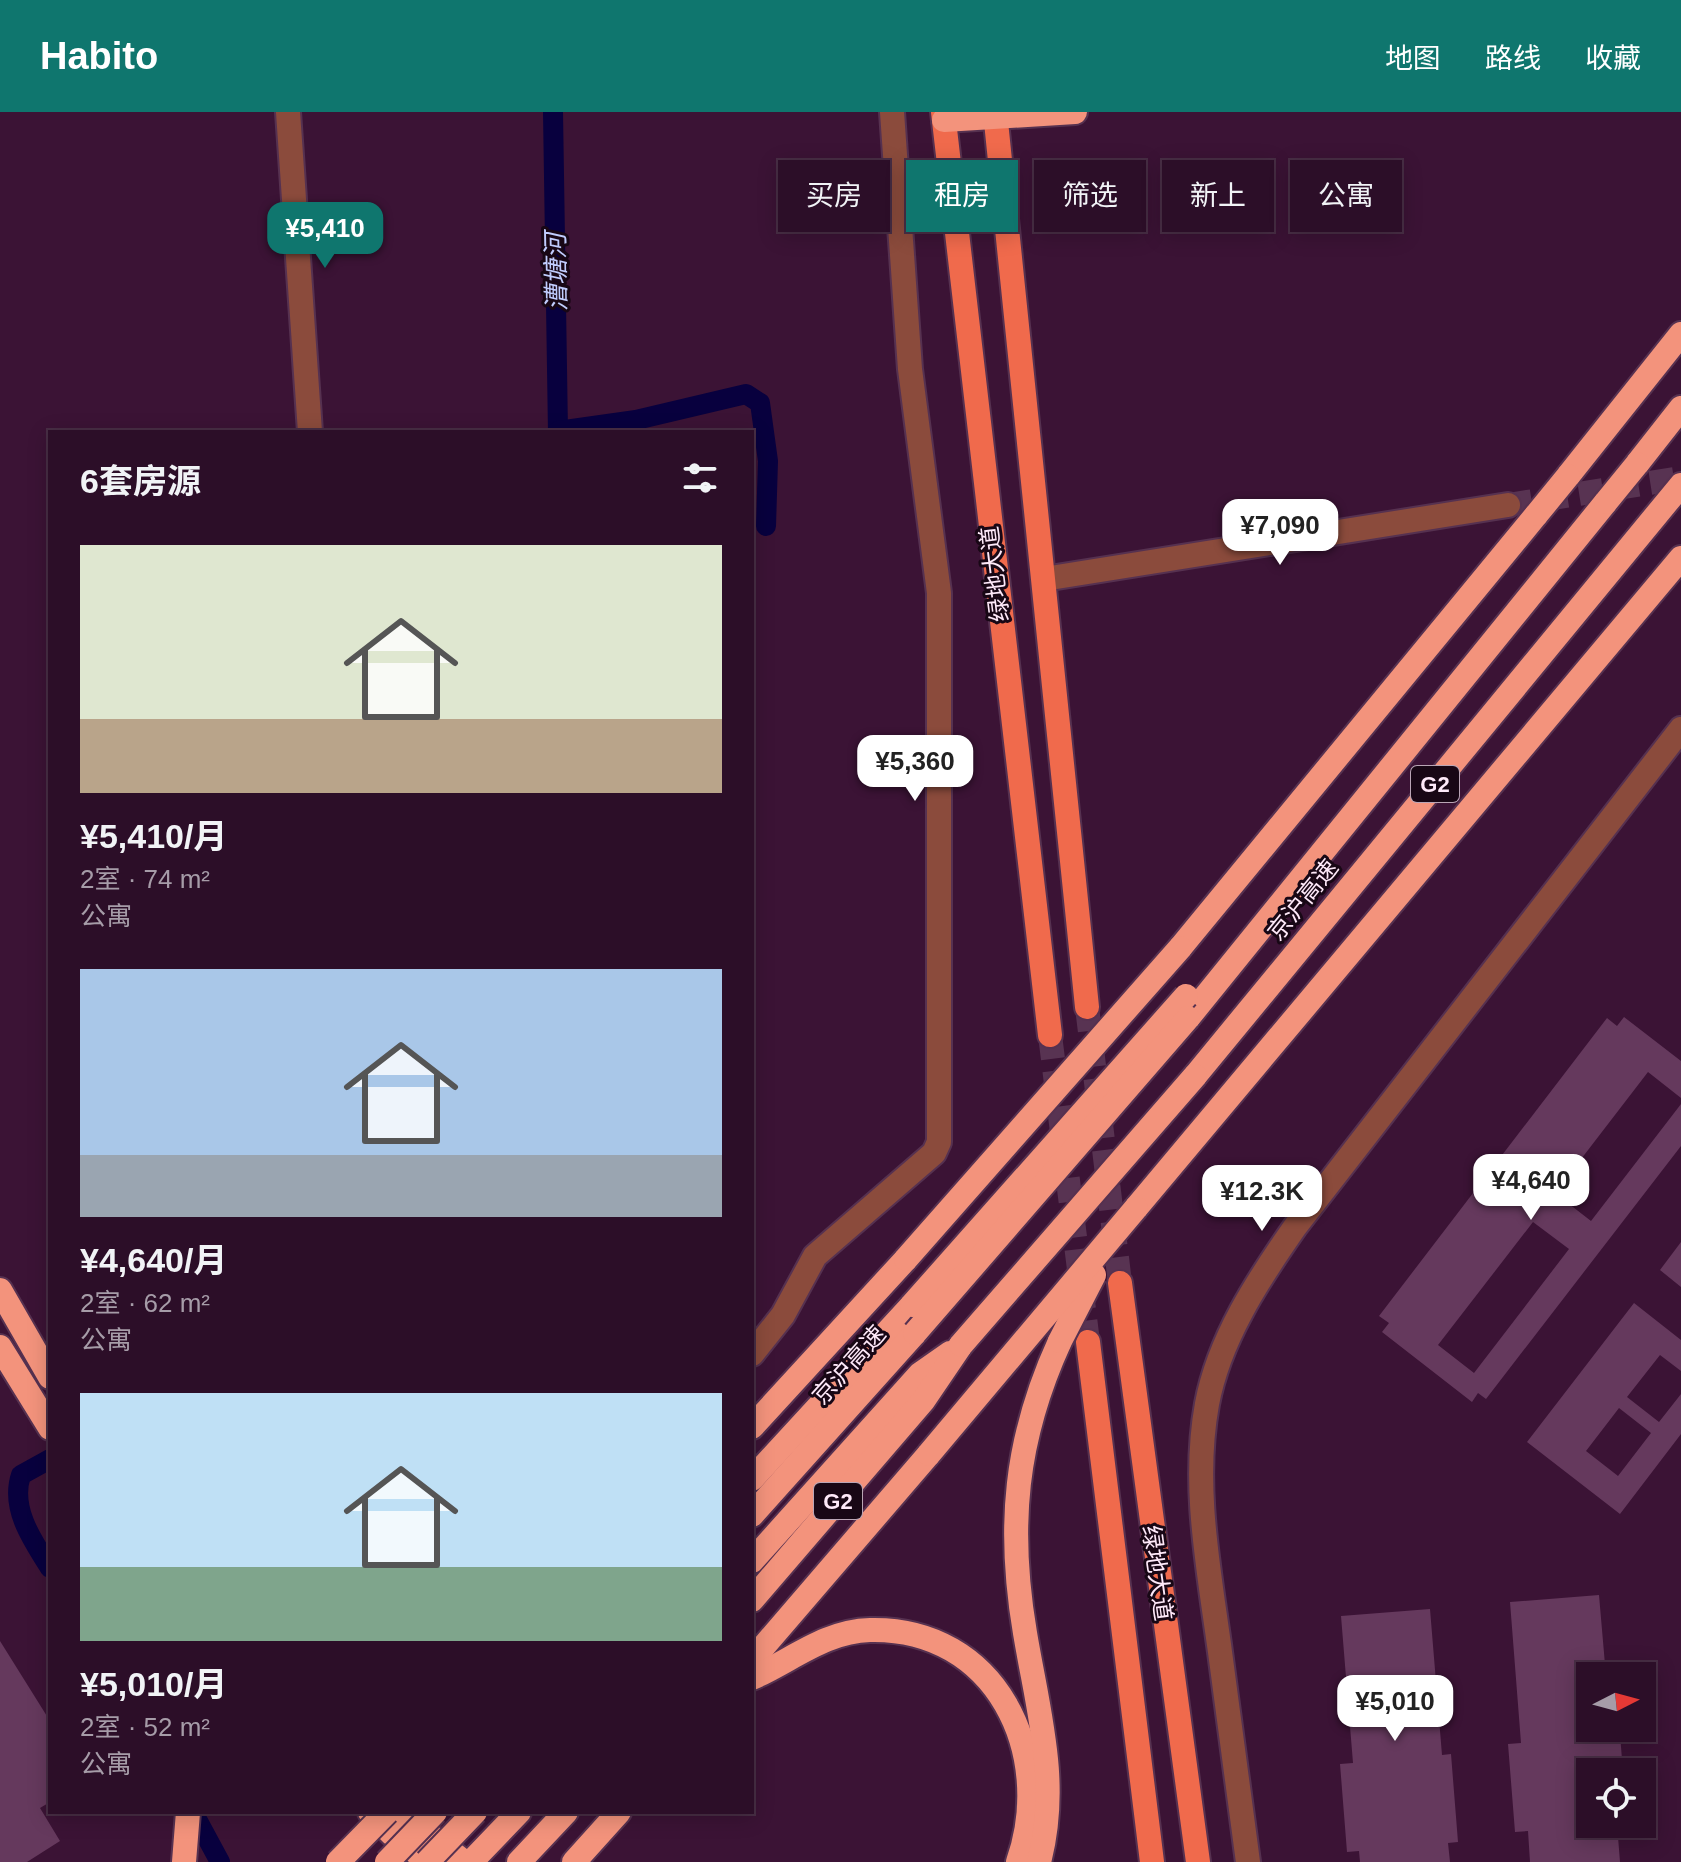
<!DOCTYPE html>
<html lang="zh">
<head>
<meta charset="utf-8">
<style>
  body { margin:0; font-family:Helvetica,"Noto Sans SC",sans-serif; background:#381c34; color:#f1f3f6; height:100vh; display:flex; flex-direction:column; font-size:30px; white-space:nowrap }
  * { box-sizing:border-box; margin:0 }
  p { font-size:26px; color:#a69ca8 }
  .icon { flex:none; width:44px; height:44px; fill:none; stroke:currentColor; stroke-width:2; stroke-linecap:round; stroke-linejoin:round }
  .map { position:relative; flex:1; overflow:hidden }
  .panel { position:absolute; left:48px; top:318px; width:706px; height:1384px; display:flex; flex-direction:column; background:#2c0e28; border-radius:0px; box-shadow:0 4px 20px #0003,0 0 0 2px #482e45 }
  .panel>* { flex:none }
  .guide { position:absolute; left:778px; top:48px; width:760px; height:72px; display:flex; gap:16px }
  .needle { width:52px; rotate:84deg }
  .buttons { position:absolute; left:1576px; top:1550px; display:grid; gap:16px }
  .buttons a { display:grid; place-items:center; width:80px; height:80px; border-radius:0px; background:#2c0e28; box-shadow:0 4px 20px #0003,0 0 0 2px #482e45; font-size:40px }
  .price { position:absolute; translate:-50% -68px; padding:0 18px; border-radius:16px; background:#fff; color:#222; font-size:26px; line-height:52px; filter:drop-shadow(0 2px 4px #0008) }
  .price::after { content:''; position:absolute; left:50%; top:48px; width:24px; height:18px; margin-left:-12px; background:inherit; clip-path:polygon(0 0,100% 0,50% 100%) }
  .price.active { background:#0f766e; color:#fff }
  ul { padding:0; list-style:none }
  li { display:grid; align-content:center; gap:16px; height:424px; padding:0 32px }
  li span { display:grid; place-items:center; height:248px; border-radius:0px; color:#555 }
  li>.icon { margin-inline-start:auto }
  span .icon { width:144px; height:144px; fill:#fffc; stroke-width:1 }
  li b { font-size:34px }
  h2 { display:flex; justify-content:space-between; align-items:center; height:96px; padding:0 32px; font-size:34px }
  .pill { padding:0 28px; border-radius:0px; background:#2c0e28; box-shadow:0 4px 20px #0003,0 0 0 2px #482e45; font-size:28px; line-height:72px }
  .pill.active { background:#0f766e; color:#fff }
  header { display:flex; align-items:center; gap:48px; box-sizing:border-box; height:112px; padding:0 40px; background:#0f766e; color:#fff }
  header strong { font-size:38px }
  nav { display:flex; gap:44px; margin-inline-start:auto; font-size:28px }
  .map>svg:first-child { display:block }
</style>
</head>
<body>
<header>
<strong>Habito</strong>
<nav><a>地图</a><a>路线</a><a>收藏</a></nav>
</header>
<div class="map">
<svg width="1681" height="1750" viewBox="0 0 1681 1750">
  <rect width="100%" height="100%" fill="#3b1335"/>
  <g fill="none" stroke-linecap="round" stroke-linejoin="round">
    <g stroke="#08003e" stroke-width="20">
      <path d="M553,0L558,320"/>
      <path d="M558,319L636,308L746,282L760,291L768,349L766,414"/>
      <path d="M50,1347L21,1363C10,1396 32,1428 50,1456"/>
      <path d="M193,1700L220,1750"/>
    </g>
  </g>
  <g fill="#65395d" fill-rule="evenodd">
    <path d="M1624,905L1681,949V986L1648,960L1555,1081L1591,1109L1681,992V1034L1486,1287L1478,1281L1472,1290L1382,1220L1389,1211L1379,1204L1607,906L1617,914ZM1533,1110L1569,1137L1474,1261L1438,1233Z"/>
    <path d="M1681,1130V1175L1660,1158Z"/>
    <path d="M1634,1191L1681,1228V1259L1660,1243L1627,1285L1659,1310L1681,1282V1322L1620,1402L1527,1330ZM1619,1296L1651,1321L1618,1364L1586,1339Z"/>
    <path d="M1599,1483L1606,1564H1590V1616H1610V1623L1620,1622L1623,1660H1590V1712H1617L1620,1750H1530L1528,1719L1515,1720L1508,1632L1521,1631L1510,1490Z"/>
    <path d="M1430,1497L1442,1643L1451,1642L1458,1730L1448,1731L1450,1750H1360L1359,1739L1347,1740L1340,1652L1353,1651L1341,1504Z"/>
    <path d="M0,1529L50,1609V1690L40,1696L60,1729L27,1750H0Z"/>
  </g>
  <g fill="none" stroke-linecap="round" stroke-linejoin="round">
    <path stroke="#583352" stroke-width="24" stroke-dasharray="24 12" stroke-linecap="butt" d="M1508,393L1681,366"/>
    <g stroke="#583352" stroke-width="24" stroke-dasharray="24 12" stroke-linecap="butt">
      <path d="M1087,895L1120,1171"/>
      <path d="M1050,923L1088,1230"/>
    </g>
    <g stroke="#563150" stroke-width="28">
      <g id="minor">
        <path d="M288,0L310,320"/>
        <path d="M1044,467L1508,393"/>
        <path d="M752,1242L783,1203L815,1144L934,1041L939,1030V481L910,257L892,0"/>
        <path d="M1248,1750C1239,1680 1230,1610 1220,1540C1209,1458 1192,1374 1207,1292C1219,1227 1258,1168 1295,1115L1681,617"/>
      </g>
    </g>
    <g stroke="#563150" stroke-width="28">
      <g id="major">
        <path d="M943,0L1050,923"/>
        <path d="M995,0L1087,895"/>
        <path d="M1120,1171L1198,1750"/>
        <path d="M1088,1230L1152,1750"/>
      </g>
    </g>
    <g stroke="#563150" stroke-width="28">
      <g id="highway">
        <path d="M944,8L1075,0"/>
        <path d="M1637,352L1681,296"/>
        <path d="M1568,364L1681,222"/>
        <path d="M1180,836L1537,402"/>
        <path d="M1188,906L1606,390"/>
        <path d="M1195,964L1681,373"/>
        <path d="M1136,1096L1681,446"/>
        <path d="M0,1178L50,1265"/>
        <path d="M0,1235L50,1316"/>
        <path d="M752,1315L906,1147"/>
        <path d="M752,1367L912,1193"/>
        <path d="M752,1403L915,1221"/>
        <path d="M752,1449L920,1262L950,1241"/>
        <path d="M752,1488L923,1289L961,1233"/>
        <path d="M752,1548L929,1342"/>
        <path d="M752,1566C791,1549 825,1519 870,1518C996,1515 1056,1641 1018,1750"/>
        <path d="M370,1700L392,1722L429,1750"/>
        <path d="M400,1700L464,1750"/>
        <path d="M184,1750L188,1700"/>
        <path d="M471,1750L519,1700"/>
        <path d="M519,1750L566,1700"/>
        <path d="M574,1750L619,1700"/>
        <path d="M1039,1750C1060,1671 1038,1599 1025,1521C1007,1415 1015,1327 1060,1229"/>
      </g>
    </g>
    <use href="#minor" stroke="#8b4b3c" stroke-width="24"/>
    <use href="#major" stroke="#f06a4c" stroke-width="24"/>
    <use href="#highway" stroke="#f3937c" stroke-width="24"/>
    <g stroke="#563150" stroke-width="28" stroke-linecap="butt">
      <g id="highway-bridge">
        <path d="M1606,390L1637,352"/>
        <path d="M1537,402L1568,364"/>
        <path d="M906,1147L1180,836"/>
        <path d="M912,1193L1186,884"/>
        <path d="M915,1221L1188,906"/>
        <path d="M1060,1229L1094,1163"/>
        <path d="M961,1233L1195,964"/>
        <path d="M929,1342L1136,1096"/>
        <path d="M338,1750L387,1700"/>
        <path d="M387,1750L435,1700"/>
        <path d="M427,1750L475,1700"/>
      </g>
    </g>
    <use href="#highway-bridge" stroke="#f3937c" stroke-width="24"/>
  </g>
  <g text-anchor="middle" stroke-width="6" stroke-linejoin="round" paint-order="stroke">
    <g fill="#180715" stroke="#b9a5b5" stroke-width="2">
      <rect x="1411" y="654" width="48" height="36" rx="6"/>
      <rect x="814" y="1371" width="48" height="36" rx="6"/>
    </g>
    <g font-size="22" font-weight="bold" fill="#fee9f9">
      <text x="1435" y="680">G2</text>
      <text x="838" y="1397">G2</text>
    </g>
    <g font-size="24" fill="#fee9f9" stroke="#180715">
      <text transform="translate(995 462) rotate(-97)" y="8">绿地大道</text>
      <text transform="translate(1303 788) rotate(-51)" y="8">京沪高速</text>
      <text transform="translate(849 1253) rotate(-48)" y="8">京沪高速</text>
      <text transform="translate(1157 1461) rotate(82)" y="8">绿地大道</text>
    </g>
    <g font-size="26" font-style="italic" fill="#c1cdfe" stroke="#180715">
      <text transform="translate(556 160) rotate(-91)" y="9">漕塘河</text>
    </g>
  </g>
</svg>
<div class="buttons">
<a><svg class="needle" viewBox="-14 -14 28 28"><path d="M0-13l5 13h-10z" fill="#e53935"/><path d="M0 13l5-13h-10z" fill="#a69ca8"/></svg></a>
<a><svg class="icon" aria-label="locate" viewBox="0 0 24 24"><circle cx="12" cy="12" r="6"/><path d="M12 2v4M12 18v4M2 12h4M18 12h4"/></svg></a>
</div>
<b class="price active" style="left:325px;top:158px">¥5,410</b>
<b class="price" style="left:1280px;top:455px">¥7,090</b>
<b class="price" style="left:915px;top:691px">¥5,360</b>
<b class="price" style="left:1531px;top:1110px">¥4,640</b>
<b class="price" style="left:1262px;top:1121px">¥12.3K</b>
<b class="price" style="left:1395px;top:1631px">¥5,010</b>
<div class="guide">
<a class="pill">买房</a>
<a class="pill active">租房</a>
<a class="pill">筛选</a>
<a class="pill">新上</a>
<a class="pill">公寓</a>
</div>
<section class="panel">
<h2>6套房源<svg class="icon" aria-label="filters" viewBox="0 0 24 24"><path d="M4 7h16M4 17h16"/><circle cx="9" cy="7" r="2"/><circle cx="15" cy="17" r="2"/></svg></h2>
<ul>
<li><span style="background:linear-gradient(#dfe7d0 70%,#b9a48a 0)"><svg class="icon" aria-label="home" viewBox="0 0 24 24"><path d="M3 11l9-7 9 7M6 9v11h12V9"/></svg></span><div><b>¥5,410/月</b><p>2室 · 74 m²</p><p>公寓</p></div></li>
<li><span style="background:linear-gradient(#a9c7e8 75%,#9aa5b1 0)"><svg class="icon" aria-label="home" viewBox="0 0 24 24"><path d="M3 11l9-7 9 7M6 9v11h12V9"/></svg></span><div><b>¥4,640/月</b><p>2室 · 62 m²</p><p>公寓</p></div></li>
<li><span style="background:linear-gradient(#bfe0f5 70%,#7fa58c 0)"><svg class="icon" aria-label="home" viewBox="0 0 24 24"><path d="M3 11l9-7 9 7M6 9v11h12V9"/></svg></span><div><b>¥5,010/月</b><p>2室 · 52 m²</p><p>公寓</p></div></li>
</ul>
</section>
</div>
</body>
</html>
